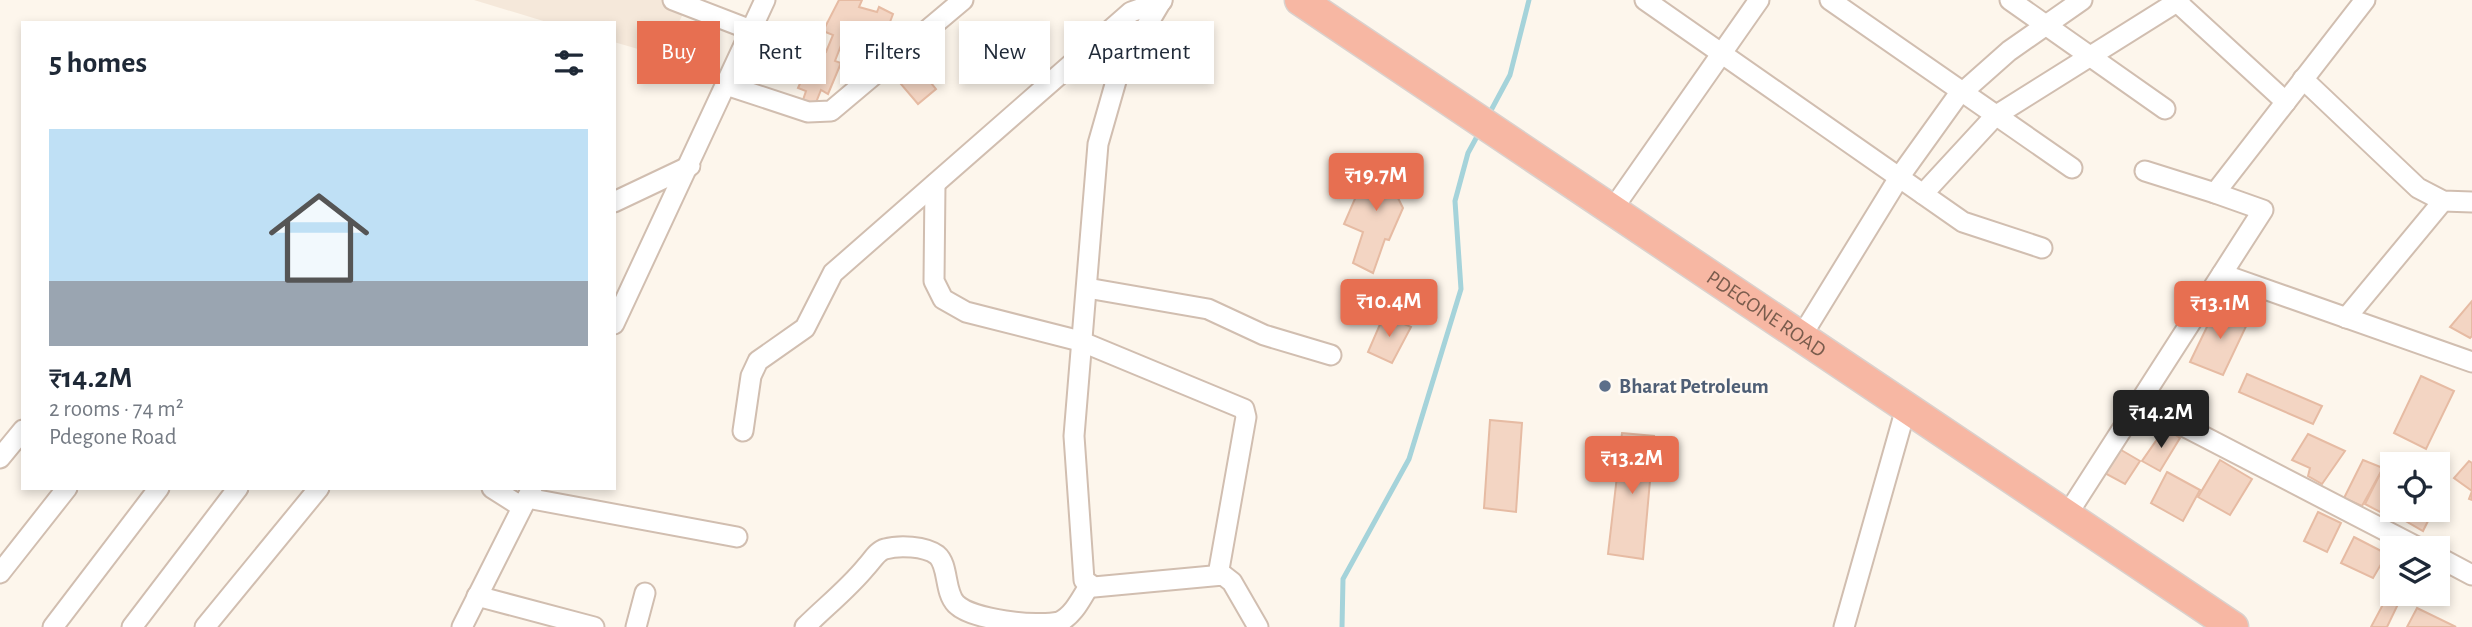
<!DOCTYPE html>
<html lang="en">
<head>
<meta charset="utf-8">
<style>
  body { margin:0; font-family:"Alegreya Sans",sans-serif; background:#f6f6f7; color:#1f2937; height:100vh; display:flex; flex-direction:column; font-size:26px; white-space:nowrap }
  * { box-sizing:border-box; margin:0 }
  p { font-size:23px; color:#747a83 }
  .icon { flex:none; width:38px; height:38px; fill:none; stroke:currentColor; stroke-width:2; stroke-linecap:round; stroke-linejoin:round }
  .map { position:relative; flex:1; overflow:hidden }
  .details { position:absolute; left:21px; top:21px; width:595px; height:469px; display:flex; flex-direction:column; background:#fff; border-radius:0px; box-shadow:0 4px 10px #0003 }
  .details>* { flex:none }
  .top-card { position:absolute; left:637px; top:21px; width:665px; height:63px; display:flex; gap:14px }
  .fabs { position:absolute; left:2380px; top:452px; display:grid; gap:14px }
  .fabs a { display:grid; place-items:center; width:70px; height:70px; border-radius:0px; background:#fff; box-shadow:0 4px 10px #0003; font-size:35px }
  .price { position:absolute; translate:-50% -60px; padding:0 16px; border-radius:7px; background:#e76f51; color:#fff; font-size:23px; line-height:46px; filter:drop-shadow(0 2px 4px #0008) }
  .price::after { content:''; position:absolute; left:50%; top:42px; width:21px; height:16px; margin-left:-10px; background:inherit; clip-path:polygon(0 0,100% 0,50% 100%) }
  .price.on { background:#222; color:#fff }
  ul { padding:0; list-style:none }
  li { display:grid; align-content:center; gap:14px; height:371px; padding:0 28px }
  li span { display:grid; place-items:center; height:217px; border-radius:0px; color:#555 }
  li>.icon { margin-inline-start:auto }
  span .icon { width:126px; height:126px; fill:#fffc; stroke-width:1 }
  li b { font-size:30px }
  h2 { display:flex; justify-content:space-between; align-items:center; height:84px; padding:0 28px; font-size:30px }
  .tag { padding:0 24px; border-radius:0px; background:#fff; box-shadow:0 4px 10px #0003; font-size:24px; line-height:63px }
  .tag.on { background:#e76f51; color:#fff }
  .map>svg:first-child { display:block }
</style>
</head>
<body>
<div class="map">
<svg width="2472" height="627" viewBox="0 0 2472 627">
  <rect width="100%" height="100%" fill="#fdf6ec"/>
  <path fill="#f5e8da" d="M474,0H690L662,56L614,42V23H550Z"/>
  <g fill="none" stroke-linecap="round" stroke-linejoin="round">
    <g stroke="#a5d3da" stroke-width="5">
      <path d="M1488,116L1510,75L1529,0"/>
      <path d="M1342,627L1343,579L1409,459L1461,289L1455,201L1468,153L1480,131"/>
    </g>
  </g>
  <g fill="#f3d5c3" stroke="#e6bba3" stroke-width="2">
    <path d="M839,0H862L859,7L877,12L879,7L893,14L890,22L893,24L876,54L857,47L859,41L845,35L835,61L841,63L828,94L821,90L815,105L803,100L806,91L798,88L816,48L826,52L833,35L823,31Z"/>
    <path d="M919,68L936,89L918,104L900,83Z"/>
    <path d="M1371,162L1409,177L1397,196L1403,208L1389,240L1385,239L1373,273L1353,263L1363,232L1344,224Z"/>
    <path d="M2472,301V336L2470,338L2450,327Z"/>
    <path d="M2217,306L2249,320L2223,375L2190,362Z"/>
    <path d="M1384,315L1411,327L1392,363L1368,352Z"/>
    <path d="M2247,374L2322,406L2313,424L2239,392Z"/>
    <path d="M2421,376L2454,391L2426,449L2394,433Z"/>
    <path d="M1490,420L1522,423L1516,512L1484,508Z"/>
    <path d="M2165,428L2180,438L2160,471L2142,461Z"/>
    <path d="M1622,433L1654,436L1643,559L1608,554Z"/>
    <path d="M2308,434L2345,451L2322,484L2308,476L2310,468L2292,460Z"/>
    <path d="M2116,447L2140,461L2125,484L2099,470Z"/>
    <path d="M2220,460L2252,479L2230,515L2198,497Z"/>
    <path d="M2363,460L2383,468L2362,506L2344,498Z"/>
    <path d="M2469,461L2472,463V500L2469,499L2472,491L2454,478Z"/>
    <path d="M2383,468L2392,473V494L2382,513L2365,504Z"/>
    <path d="M2167,472L2200,490L2183,521L2151,503Z"/>
    <path d="M2392,509H2434L2423,531L2390,512Z"/>
    <path d="M2318,512L2341,523L2327,552L2304,541Z"/>
    <path d="M2354,537L2387,554L2373,578L2341,563Z"/>
    <path d="M2388,595L2400,600L2387,627H2371Z"/>
    <path d="M2417,608L2456,627H2407Z"/>
  </g>
  <g fill="none" stroke-linecap="round" stroke-linejoin="round">
    <g stroke="#d1beb0" stroke-width="23">
      <g id="minor">
        <path d="M673,0L751,30"/>
        <path d="M1162,0L1118,74L1098,144L1074,436L1084,580L1094,587L1223,575L1232,582L1258,627"/>
        <path d="M1645,0L1963,222L2042,248"/>
        <path d="M1830,0L2072,168"/>
        <path d="M2010,0L2165,109"/>
        <path d="M2177,2L2286,102"/>
        <path d="M2303,79L2418,188L2443,201L2472,202"/>
        <path d="M726,85L808,112L831,111L963,0"/>
        <path d="M2145,171L2215,193"/>
        <path d="M935,184L934,281L943,299L966,312L1080,341L1244,409L1246,417L1218,575"/>
        <path d="M1923,194L1995,116L2180,0"/>
        <path d="M614,202L690,166"/>
        <path d="M1612,210L1759,0"/>
        <path d="M2222,274L2472,362"/>
        <path d="M1087,288L1208,309L1264,335L1331,355"/>
        <path d="M2346,318L2443,201"/>
        <path d="M614,324L765,0"/>
        <path d="M1801,337L1900,176L1956,98L2009,51L2082,0"/>
        <path d="M2139,403L2419,548"/>
        <path d="M743,431L751,376L758,361L805,328L833,273L1131,12L1162,1"/>
        <path d="M0,458L23,430"/>
        <path d="M492,488L522,507"/>
        <path d="M527,498L737,537"/>
        <path d="M2067,515L2263,210L2215,193L2365,0"/>
        <path d="M2438,557L2472,575"/>
        <path d="M0,573L67,488"/>
        <path d="M477,596L594,627"/>
        <path d="M53,627L159,488"/>
        <path d="M132,627L238,488"/>
        <path d="M205,627L319,488"/>
        <path d="M462,627L532,488"/>
        <path d="M636,627L645,593"/>
        <path d="M805,627C825,607 848,589 866,567C872,561 877,551 885,549C899,545 925,546 937,555C949,565 944,592 956,604C972,620 1037,627 1059,622C1073,616 1081,599 1089,586"/>
        <path d="M1844,627L1906,408"/>
      </g>
    </g>
    <g stroke="#dad1cd" stroke-width="33">
      <g id="highway">
        <path id="s1" d="M1300,0L2233,627"/>
      </g>
    </g>
    <use href="#minor" stroke="#fff" stroke-width="19"/>
    <use href="#highway" stroke="#f7b7a3" stroke-width="30"/>
  </g>
  <circle fill="#5c6f8a" stroke="#fffaf3" stroke-width="2.5" cx="1605" cy="386" r="7"/>
  <g text-anchor="middle" stroke-width="5" stroke-linejoin="round" paint-order="stroke">
    <g font-size="21" fill="#7a5c4d" stroke="#fffaf3">
      <text dy="7" stroke="none"><textPath href="#s1" startOffset="562">PDEGONE ROAD</textPath></text>
    </g>
    <g font-size="21" font-weight="bold" fill="#4e5e75" stroke="#fffaf3" text-anchor="start">
      <text x="1619" y="393">Bharat Petroleum</text>
    </g>
  </g>
</svg>
<div class="fabs">
<a><svg class="icon" aria-label="locate" viewBox="0 0 24 24"><circle cx="12" cy="12" r="6"/><path d="M12 2v4M12 18v4M2 12h4M18 12h4"/></svg></a>
<a><svg class="icon" aria-label="layers" viewBox="0 0 24 24"><path d="M12 4l9 5-9 5-9-5zM3 14l9 5 9-5"/></svg></a>
</div>
<b class="price" style="left:1376px;top:213px">₹19.7M</b>
<b class="price" style="left:1389px;top:339px">₹10.4M</b>
<b class="price" style="left:2220px;top:341px">₹13.1M</b>
<b class="price on" style="left:2161px;top:450px">₹14.2M</b>
<b class="price" style="left:1632px;top:496px">₹13.2M</b>
<div class="top-card">
<a class="tag on">Buy</a>
<a class="tag">Rent</a>
<a class="tag">Filters</a>
<a class="tag">New</a>
<a class="tag">Apartment</a>
</div>
<section class="details">
<h2>5 homes<svg class="icon" aria-label="filters" viewBox="0 0 24 24"><path d="M4 7h16M4 17h16"/><circle cx="9" cy="7" r="2"/><circle cx="15" cy="17" r="2"/></svg></h2>
<ul>
<li><span style="background:linear-gradient(#bfe0f5 70%,#9aa5b1 0)"><svg class="icon" aria-label="home" viewBox="0 0 24 24"><path d="M3 11l9-7 9 7M6 9v11h12V9"/></svg></span><div><b>₹14.2M</b><p>2 rooms · 74 m²</p><p>Pdegone Road</p></div></li>
</ul>
</section>
</div>
</body>
</html>
